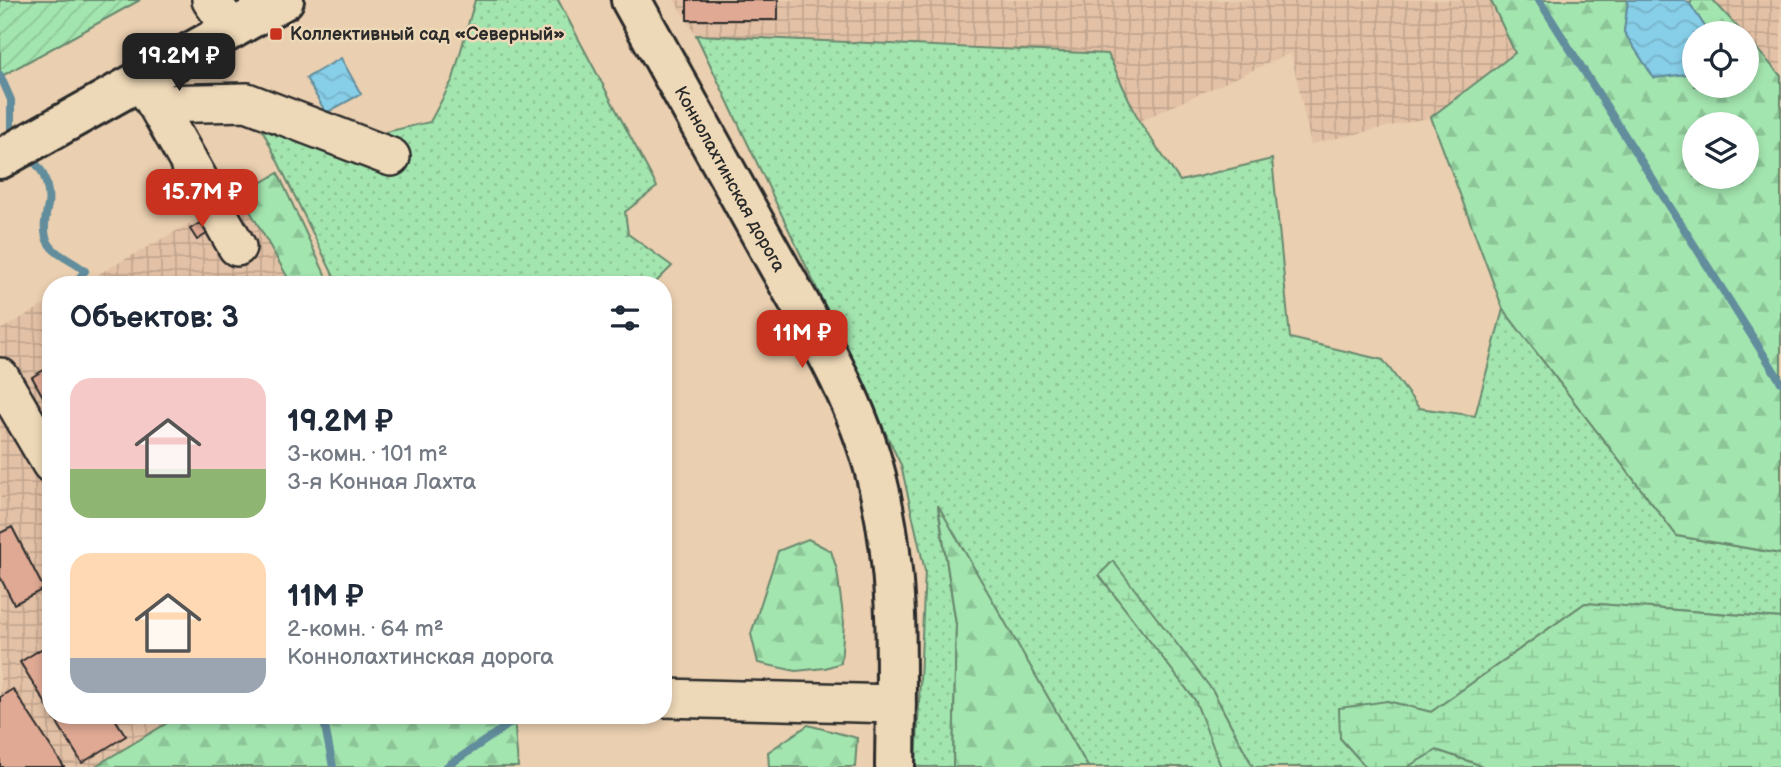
<!DOCTYPE html>
<html lang="ru">
<head>
<meta charset="utf-8">
<style>
  body { margin:0; font-family:"Balsamiq Sans",sans-serif; background:#f2f2f3; color:#1f2937; height:100vh; display:flex; flex-direction:column; font-size:26px; white-space:nowrap }
  * { box-sizing:border-box; margin:0 }
  p { font-size:23px; color:#747a83 }
  .icon { flex:none; width:38px; height:38px; fill:none; stroke:currentColor; stroke-width:2; stroke-linecap:round; stroke-linejoin:round }
  .map { position:relative; flex:1; overflow:hidden }
  .details { position:absolute; left:42px; top:276px; width:630px; height:448px; display:flex; flex-direction:column; background:#fff; border-radius:28px; box-shadow:0 4px 10px #0003 }
  .details>* { flex:none }
  .fabs { position:absolute; left:1682px; top:21px; display:grid; gap:14px }
  .fabs a { display:grid; place-items:center; width:77px; height:77px; border-radius:50%; background:#fff; box-shadow:0 4px 10px #0003; font-size:35px }
  .price { position:absolute; translate:-50% -60px; padding:0 16px; border-radius:14px; background:#c8321e; color:#fff; font-size:23px; line-height:46px; filter:drop-shadow(0 2px 4px #0008) }
  .price::after { content:''; position:absolute; left:50%; top:42px; width:21px; height:16px; margin-left:-10px; background:inherit; clip-path:polygon(0 0,100% 0,50% 100%) }
  .price.selected { background:#222; color:#fff }
  ul { padding:0; list-style:none }
  li { display:flex; align-items:center; gap:21px; height:175px; padding:0 28px }
  li span { display:grid; place-items:center; flex:none; width:196px; height:140px; border-radius:21px; color:#555 }
  li>.icon { margin-inline-start:auto }
  span .icon { width:84px; height:84px; fill:#fffc; stroke-width:1 }
  li b { font-size:30px }
  h2 { display:flex; justify-content:space-between; align-items:center; height:84px; padding:0 28px; font-size:30px }
  .map>svg:first-child { display:block }
</style>
</head>
<body>
<div class="map">
<svg width="1781" height="767" viewBox="0 0 1781 767">
  <defs>
    <pattern id="industrial-grid" width="8" height="8" patternUnits="userSpaceOnUse" patternTransform="scale(1.75)"><rect width="8" height="8" fill="#e3c1a6"/><path d="M0 4h8M4 0v8" fill="none" stroke="#c3a68f"/></pattern>
    <pattern id="grass-dots" width="8" height="8" patternUnits="userSpaceOnUse" patternTransform="scale(1.75)"><rect width="8" height="8" fill="#a3e5af"/><path d="M2 2h.1M6 6h.1" fill="none" stroke="#8cc597" stroke-width="1.8" stroke-linecap="round"/></pattern>
    <pattern id="forest-firs" width="22" height="20" patternUnits="userSpaceOnUse" patternTransform="scale(1.75)"><rect width="22" height="20" fill="#a3e5af"/><path d="M5 1l3.5 6h-7zM16 11l3.5 6h-7z" fill="#8cc597"/></pattern>
    <pattern id="wetland-marsh" width="20" height="14" patternUnits="userSpaceOnUse" patternTransform="scale(1.75)"><rect width="20" height="14" fill="#a3e5af"/><path d="M1 5h8M5 5V1M11 12h8M15 12V8" fill="none" stroke="#8cc597"/></pattern>
    <pattern id="garden-furrows" width="10" height="10" patternUnits="userSpaceOnUse" patternTransform="scale(1.75)"><rect width="10" height="10" fill="#a3e5af"/><path d="M-1 1l2-2M0 10L10 0M9 11l2-2" fill="none" stroke="#8cc597"/></pattern>
    <pattern id="water-waves" width="16" height="10" patternUnits="userSpaceOnUse" patternTransform="scale(1.75)"><rect width="16" height="10" fill="#87cee8"/><path d="M0 5q4-4 8 0t8 0" fill="none" stroke="#75b1c7"/></pattern>
  </defs>
  <rect width="100%" height="100%" fill="#eacfb0"/>
  <filter id="ink" filterUnits="userSpaceOnUse"><feTurbulence type="fractalNoise" baseFrequency=".0143" numOctaves="2"/><feDisplacementMap in="SourceGraphic" scale="14" xChannelSelector="R" yChannelSelector="G"/><feConvolveMatrix kernelMatrix="1 2 1 2 8 2 1 2 1" color-interpolation-filters="sRGB"/></filter>
  <g filter="url(#ink)">
    <g fill="url(#industrial-grid)">
      <path d="M674,0H1490L1492,2L1515,53L1431,117L1311,144L1291,53L1139,121L1108,54L696,35Z"/>
      <path d="M1713,0H1781V76L1747,38L1746,33H1743Z"/>
      <path d="M241,195L292,285H79Z"/>
      <path d="M51,301V716H179L94,767H0V330Z"/>
    </g>
    <g fill="url(#grass-dots)" stroke="#67886d" stroke-width="2">
      <path d="M475,0H558L657,187L625,212L628,234L672,266L653,285H338L261,127L276,103L373,135L430,122L453,79Z"/>
      <path d="M696,35L1108,54L1139,121L1180,181L1272,159L1290,338L1383,360L1419,408L1475,416L1503,309L1677,536L1781,554V618L1585,603L1431,712L1387,701L1340,738L1366,767H1253L1213,691L1100,575L1195,700L1222,765L1221,767H1088L938,507L956,624L953,767H916L925,571L901,465Z"/>
      <path d="M1437,750L1477,764L1482,767H1407Z"/>
    </g>
    <g fill="url(#forest-firs)" stroke="#67886d" stroke-width="2" fill-rule="evenodd">
      <path d="M1490,0H1628L1624,32L1654,78L1694,73V86H1746L1747,38L1781,76V554L1677,536L1503,309L1431,117L1515,53L1492,3ZM1694,124H1746V177H1694Z"/>
      <path d="M1692,0H1713L1743,33H1709L1690,4Z"/>
      <path d="M278,173L330,285H292L241,195Z"/>
      <path d="M938,505L1088,767H953L956,624Z"/>
      <path d="M808,539L831,551L837,570L844,623L841,663L825,668L796,671L758,663L751,634L778,551Z"/>
      <path d="M179,716H514L518,767H94Z"/>
      <path d="M808,725L857,738L855,767H769L768,752Z"/>
    </g>
    <g fill="url(#wetland-marsh)" stroke="#67886d" stroke-width="2">
      <path d="M1113,561L1213,691L1253,767H1221L1195,700L1099,575Z"/>
      <path d="M1585,603L1781,618V767H1482L1477,764L1437,750L1407,767H1366L1340,738L1339,708L1387,701L1431,712Z"/>
    </g>
    <path fill="url(#garden-furrows)" stroke="#67886d" stroke-width="2" d="M0,0H140L0,77Z"/>
    <g fill="url(#water-waves)" stroke="#628d9c" stroke-width="2">
      <path d="M1628,0H1684L1690,4L1709,33H1694V73L1654,78L1624,32Z"/>
      <path d="M341,58L361,94L326,113L306,78Z"/>
    </g>
    <g fill="none" stroke-linecap="round" stroke-linejoin="round">
      <g stroke="#628d9c" stroke-width="8">
        <path d="M1539,0L1781,382"/>
        <path d="M0,75L11,100V129L15,139"/>
        <path d="M26,159C29,161 33,162 36,164C45,172 50,193 48,205C46,215 43,226 46,237C50,254 73,260 85,271L73,285"/>
        <path d="M323,716L333,767"/>
        <path d="M446,767L521,716"/>
      </g>
    </g>
    <g fill="#dfa994" stroke="#2b2b2b" stroke-width="2">
      <rect x="687" y="0" width="91" height="20"/>
      <path d="M206,219L213,230L197,240L190,229Z"/>
      <path d="M51,366V411L32,377Z"/>
      <path d="M12,527L44,589L14,604L0,577V533Z"/>
      <path d="M51,643V712L20,662Z"/>
      <path d="M13,689L64,767H0V697Z"/>
      <path d="M53,716H113L126,736L82,763Z"/>
    </g>
    <g fill="none" stroke-linecap="round" stroke-linejoin="round">
      <g stroke="#2b2b2b" stroke-width="42">
        <g id="minor">
          <path d="M211,0L232,30"/>
          <path d="M145,87L156,104L237,247"/>
          <path d="M156,104L247,102L391,157"/>
          <path d="M0,377L51,464"/>
          <path d="M663,698L896,704"/>
        </g>
      </g>
      <g stroke="#2b2b2b" stroke-width="44">
        <g id="major">
          <path d="M631,0C678,85 725,170 773,256C812,326 856,397 876,476C901,572 896,669 895,767"/>
          <path d="M0,159L284,0"/>
        </g>
      </g>
      <use href="#minor" stroke="#edd8b7" stroke-width="37"/>
      <use href="#major" stroke="#edd8b7" stroke-width="38"/>
    </g>
  </g>
  <rect fill="#c8321e" stroke="#edd8b7" stroke-width="2.5" x="269" y="27" width="14" height="14" rx="3.5"/>
  <g text-anchor="middle" stroke-width="5" stroke-linejoin="round" paint-order="stroke">
    <g font-size="18" font-weight="bold" fill="#2b2b2b" stroke="#edd8b7" text-anchor="start">
      <text x="290" y="40">Коллективный сад «Северный»</text>
    </g>
    <g font-size="18" fill="#2b2b2b" stroke="#edd8b7">
      <text transform="translate(730 179) rotate(61)" y="6">Коннолахтинская дорога</text>
    </g>
  </g>
</svg>
<div class="fabs">
<a><svg class="icon" aria-label="locate" viewBox="0 0 24 24"><circle cx="12" cy="12" r="6"/><path d="M12 2v4M12 18v4M2 12h4M18 12h4"/></svg></a>
<a><svg class="icon" aria-label="layers" viewBox="0 0 24 24"><path d="M12 4l9 5-9 5-9-5zM3 14l9 5 9-5"/></svg></a>
</div>
<b class="price selected" style="left:179px;top:93px">19.2M ₽</b>
<b class="price" style="left:202px;top:229px">15.7M ₽</b>
<b class="price" style="left:802px;top:370px">11M ₽</b>
<section class="details">
<h2>Объектов: 3<svg class="icon" aria-label="filters" viewBox="0 0 24 24"><path d="M4 7h16M4 17h16"/><circle cx="9" cy="7" r="2"/><circle cx="15" cy="17" r="2"/></svg></h2>
<ul>
<li><span style="background:linear-gradient(#f6c9c9 65%,#8fb573 0)"><svg class="icon" aria-label="home" viewBox="0 0 24 24"><path d="M3 11l9-7 9 7M6 9v11h12V9"/></svg></span><div><b>19.2M ₽</b><p>3-комн. · 101 m²</p><p>3-я Конная Лахта</p></div></li>
<li><span style="background:linear-gradient(#ffd9b3 75%,#9aa5b1 0)"><svg class="icon" aria-label="home" viewBox="0 0 24 24"><path d="M3 11l9-7 9 7M6 9v11h12V9"/></svg></span><div><b>11M ₽</b><p>2-комн. · 64 m²</p><p>Коннолахтинская дорога</p></div></li>
</ul>
</section>
</div>
</body>
</html>
